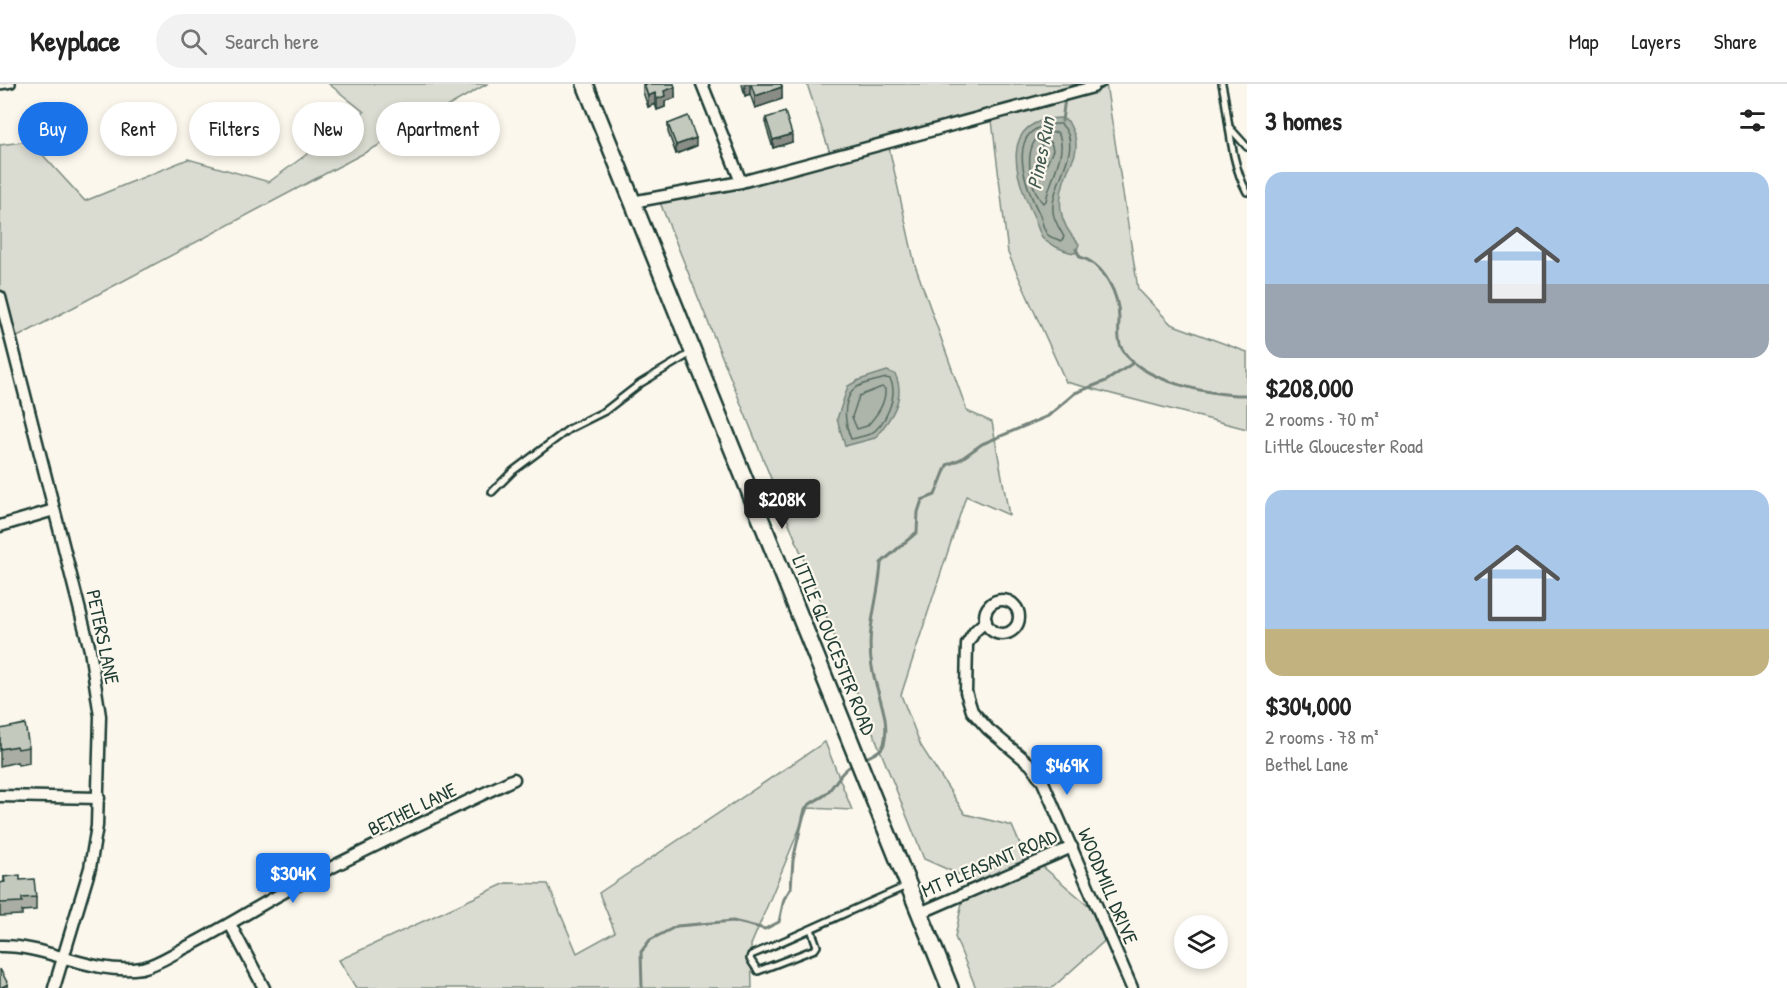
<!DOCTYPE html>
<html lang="en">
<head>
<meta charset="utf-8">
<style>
  body { margin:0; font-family:"Patrick Hand",sans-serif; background:#f2f2f2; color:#222; height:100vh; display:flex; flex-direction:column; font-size:22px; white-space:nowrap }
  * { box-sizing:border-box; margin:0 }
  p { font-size:20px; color:#767676 }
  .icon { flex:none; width:33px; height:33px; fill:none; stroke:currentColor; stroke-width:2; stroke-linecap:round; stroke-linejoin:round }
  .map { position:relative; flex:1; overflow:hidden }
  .sheet { display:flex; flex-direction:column; background:#fff; width:540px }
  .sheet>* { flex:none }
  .banner { position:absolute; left:18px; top:18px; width:570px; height:54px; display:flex; gap:12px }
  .controls { position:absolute; left:1174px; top:831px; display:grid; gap:12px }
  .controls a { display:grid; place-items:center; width:54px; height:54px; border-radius:50%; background:#fff; box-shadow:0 3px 9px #0003; font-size:30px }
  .price { position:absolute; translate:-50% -51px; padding:0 14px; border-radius:6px; background:#1a73e8; color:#fff; font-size:20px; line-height:39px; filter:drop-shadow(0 2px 3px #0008) }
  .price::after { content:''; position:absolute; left:50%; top:36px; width:18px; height:14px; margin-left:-9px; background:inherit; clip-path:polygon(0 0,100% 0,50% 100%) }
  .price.current { background:#222; color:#fff }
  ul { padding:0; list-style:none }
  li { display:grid; align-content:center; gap:12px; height:318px; padding:0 18px }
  li span { display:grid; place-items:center; height:186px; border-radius:18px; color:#555 }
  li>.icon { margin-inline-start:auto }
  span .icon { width:108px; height:108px; fill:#fffc; stroke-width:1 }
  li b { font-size:26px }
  h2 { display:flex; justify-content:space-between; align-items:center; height:72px; padding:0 18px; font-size:26px }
  .pill { padding:0 21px; border-radius:27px; background:#fff; box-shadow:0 3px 9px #0003; font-size:21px; line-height:54px }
  .pill.current { background:#1a73e8; color:#fff }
  header { display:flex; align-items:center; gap:36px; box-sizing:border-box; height:84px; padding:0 30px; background:#fff; border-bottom:2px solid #e0e0e0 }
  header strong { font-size:28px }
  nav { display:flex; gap:33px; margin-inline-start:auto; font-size:21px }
  .search { width:420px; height:54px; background:#f2f2f2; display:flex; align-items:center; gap:15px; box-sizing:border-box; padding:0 21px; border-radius:33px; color:#767676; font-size:22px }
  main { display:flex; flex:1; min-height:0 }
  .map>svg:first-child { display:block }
</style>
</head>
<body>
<header>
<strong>Keyplace</strong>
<div class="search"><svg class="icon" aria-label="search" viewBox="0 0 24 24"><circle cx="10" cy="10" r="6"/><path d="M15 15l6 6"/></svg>Search here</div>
<nav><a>Map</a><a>Layers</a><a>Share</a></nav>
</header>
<main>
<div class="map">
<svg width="1247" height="904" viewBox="0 0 1247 904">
  <rect width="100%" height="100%" fill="#fbf7ec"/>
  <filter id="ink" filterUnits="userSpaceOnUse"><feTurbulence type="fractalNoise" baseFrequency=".0167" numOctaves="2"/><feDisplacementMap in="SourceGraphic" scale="12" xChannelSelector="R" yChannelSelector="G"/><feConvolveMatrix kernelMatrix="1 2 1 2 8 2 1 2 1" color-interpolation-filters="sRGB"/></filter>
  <g filter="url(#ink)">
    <g fill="#dbdcd1" stroke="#7d8c82" stroke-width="1.5">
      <path d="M329,0H487L385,58L8,258L0,221V61L30,57L85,117L188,75L269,98L364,28Z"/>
      <path d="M807,0H1106L1138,205L1171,240L1247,268V345L1066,298L1008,169L991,28L888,59L915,181L967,327L992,338L1009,431L966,412L901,611L921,662L965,730L1012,742L1022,765L1101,832L1111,851L1052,904H976L955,853L967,794L924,775L659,116L831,72Z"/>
      <path d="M825,658L852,726L808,724L751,861L752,904H356L339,876L506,799L548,800L577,869L615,848L599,809Z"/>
    </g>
    <g fill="#adb4aa" stroke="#74847b" stroke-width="1.5">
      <path d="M1060,34L1068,37C1071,44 1076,51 1076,59C1077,70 1072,77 1068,86C1056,115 1057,138 1079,160L1076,169C1068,169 1047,160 1043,154C1038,148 1037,139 1034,133C1015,94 997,36 1060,34Z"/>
      <path d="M887,287L895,290C907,314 890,336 875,354L845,362L837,335L848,302L859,296Z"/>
    </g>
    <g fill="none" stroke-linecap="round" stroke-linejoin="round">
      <g stroke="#586d63" stroke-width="1.5">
        <path d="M1061,40C1086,64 1050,98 1053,128C1054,137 1060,145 1064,153L1061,157C1058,155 1051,154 1048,151C1043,147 1042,135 1039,129C1023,97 1003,38 1061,40Z"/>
        <path d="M1057,48C1070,65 1049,96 1046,117L1043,119C1029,104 1023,65 1040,51Z"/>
        <path d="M1051,58L1053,66L1045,84L1041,86L1039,68L1043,59Z"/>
        <path d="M886,294L890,295C899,311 885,342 870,350C864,352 857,354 851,355C845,340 841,319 854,305C862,298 877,297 886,294Z"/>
        <path d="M882,303L885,305C886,320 876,332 867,342L857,345L852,333L859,312Z"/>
      </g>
      <g stroke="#74847b" stroke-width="3">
        <path d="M1062,37L1065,14"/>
        <path d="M1076,165L1080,173C1104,180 1119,210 1119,235C1119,245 1117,254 1121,263C1138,297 1212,312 1247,311"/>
        <path d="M862,676C869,672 882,668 884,660C891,634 876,609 872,583C865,545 879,516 881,479L917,448L918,428L922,416L935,411L947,381L961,375L982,360L1048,332L1075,309L1106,297L1133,279"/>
        <path d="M642,904L641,868L650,856L677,842L733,837L765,845L779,838L784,815L791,804L793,776L805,725C811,717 819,716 826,710C836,700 840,687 854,680"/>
      </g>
      <g stroke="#1f3d34" stroke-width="10">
        <g id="lane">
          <path d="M1222,0C1230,35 1229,75 1247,108"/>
          <path d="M0,2L12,0"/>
          <path d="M1093,3L1102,0"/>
          <path d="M1230,44L1247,63"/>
          <path d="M492,408L513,387L569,345L605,327L641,299L691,269"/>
          <path d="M811,845L817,862L815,865L758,887L750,875L751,871C804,849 855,824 907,802"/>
        </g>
      </g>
      <g stroke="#1f3d34" stroke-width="15">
        <g id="street">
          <path d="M702,0L741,98"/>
          <path d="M632,118L741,98L1093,3"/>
          <path d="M0,213L90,566L100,632L97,742L90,784L54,904"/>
          <path d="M0,442L54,426"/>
          <circle cx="1002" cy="533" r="17"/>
          <path d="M986,537L975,547L967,560L966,608L972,627L988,645L1031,681L1043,698L1132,904"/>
          <path d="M0,712L99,714"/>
          <path d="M920,829L1072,763"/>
          <path d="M230,840L264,904"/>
          <path d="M0,862C48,861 92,892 142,884C155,881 168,873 179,867C216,849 250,827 286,807C360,767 438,732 514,695"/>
        </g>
      </g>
      <g stroke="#1f3d34" stroke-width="20">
        <path id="secondary" d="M585,0L950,904"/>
      </g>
      <use href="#lane" stroke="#fbf7ec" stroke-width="5"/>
      <use href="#street" stroke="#fbf7ec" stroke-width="10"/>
      <use href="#secondary" stroke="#fbf7ec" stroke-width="15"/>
    </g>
    <g fill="#a9ada3" stroke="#1f3d34" stroke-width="1.5">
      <path d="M643,0H674L675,14L665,17V23L657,26L655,20L648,23L643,8Z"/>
      <path d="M742,0H781L782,15L755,24L750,10L745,12Z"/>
      <path d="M766,34L792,58L773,64L766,42Z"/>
      <path d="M668,40L696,62L676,70L668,48Z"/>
      <path d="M0,645L29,663V679L18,681L17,678L0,682Z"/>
      <path d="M4,793L20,796L36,813V826L22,827V831L0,832V799L4,798Z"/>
    </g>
    <g fill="#898d85" stroke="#1f3d34" stroke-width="1.5">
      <path d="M745,0H750V10L745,12Z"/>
      <path d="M675,3V14L665,17V23L657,26V15L664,7Z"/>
      <path d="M782,3V15L755,24V12Z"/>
      <path d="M655,9V20L648,23V12Z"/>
      <path d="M792,50V58L773,64V56Z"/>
      <path d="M696,54V62L676,70V61Z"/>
      <path d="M8,900V904H0Z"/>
    </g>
    <g fill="#c4c9be" stroke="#1f3d34" stroke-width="1.5">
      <path d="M644,0H674L675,3L664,7L665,12L657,15L655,9L648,12Z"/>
      <path d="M751,0H781L782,3L755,12Z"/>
      <path d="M785,28L792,50L773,56L766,34Z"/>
      <path d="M688,32L696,54L676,61L668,40Z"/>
      <path d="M25,640L29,663L18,665L17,662L0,665V645Z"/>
      <path d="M20,791V796L34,795L36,813L22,814V818L0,819V799L5,798L4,793Z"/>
      <path d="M0,885L8,900L0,904Z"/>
    </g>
  </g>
  <g text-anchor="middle" stroke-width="4.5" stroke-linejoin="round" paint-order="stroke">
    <g font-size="20" fill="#1f3d34" stroke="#fbf7ec">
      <text transform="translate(103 553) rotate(78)" y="7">PETERS LANE</text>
      <text transform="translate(834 561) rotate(68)" y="7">LITTLE GLOUCESTER ROAD</text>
      <text transform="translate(412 725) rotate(-26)" y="7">BETHEL LANE</text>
      <text transform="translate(989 779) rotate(-23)" y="7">MT PLEASANT ROAD</text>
      <text transform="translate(1108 802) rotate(67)" y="7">WOODMILL DRIVE</text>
    </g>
    <g font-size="21" font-style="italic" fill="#425b52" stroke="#fbf7ec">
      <text transform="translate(1041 69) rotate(-79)" y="7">Pines Run</text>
    </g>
  </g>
</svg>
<div class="controls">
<a><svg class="icon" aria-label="layers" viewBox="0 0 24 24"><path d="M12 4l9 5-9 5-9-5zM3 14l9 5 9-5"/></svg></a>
</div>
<b class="price current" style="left:782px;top:446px">$208K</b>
<b class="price" style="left:1067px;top:712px">$469K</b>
<b class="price" style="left:293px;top:820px">$304K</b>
<div class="banner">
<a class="pill current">Buy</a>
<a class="pill">Rent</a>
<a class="pill">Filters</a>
<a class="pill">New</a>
<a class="pill">Apartment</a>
</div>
</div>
<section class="sheet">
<h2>3 homes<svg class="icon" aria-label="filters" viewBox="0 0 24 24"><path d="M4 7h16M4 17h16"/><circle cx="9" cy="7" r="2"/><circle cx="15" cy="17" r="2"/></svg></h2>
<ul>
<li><span style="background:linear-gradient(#a9c7e8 60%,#9aa5b1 0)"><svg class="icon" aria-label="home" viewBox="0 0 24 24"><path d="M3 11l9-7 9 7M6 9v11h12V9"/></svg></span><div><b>$208,000</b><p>2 rooms · 70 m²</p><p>Little Gloucester Road</p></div></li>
<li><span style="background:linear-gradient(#a9c7e8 75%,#c2b280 0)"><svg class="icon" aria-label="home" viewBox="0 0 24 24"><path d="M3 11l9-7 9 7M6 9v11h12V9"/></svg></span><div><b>$304,000</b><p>2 rooms · 78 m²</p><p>Bethel Lane</p></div></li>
</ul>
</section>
</main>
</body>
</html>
